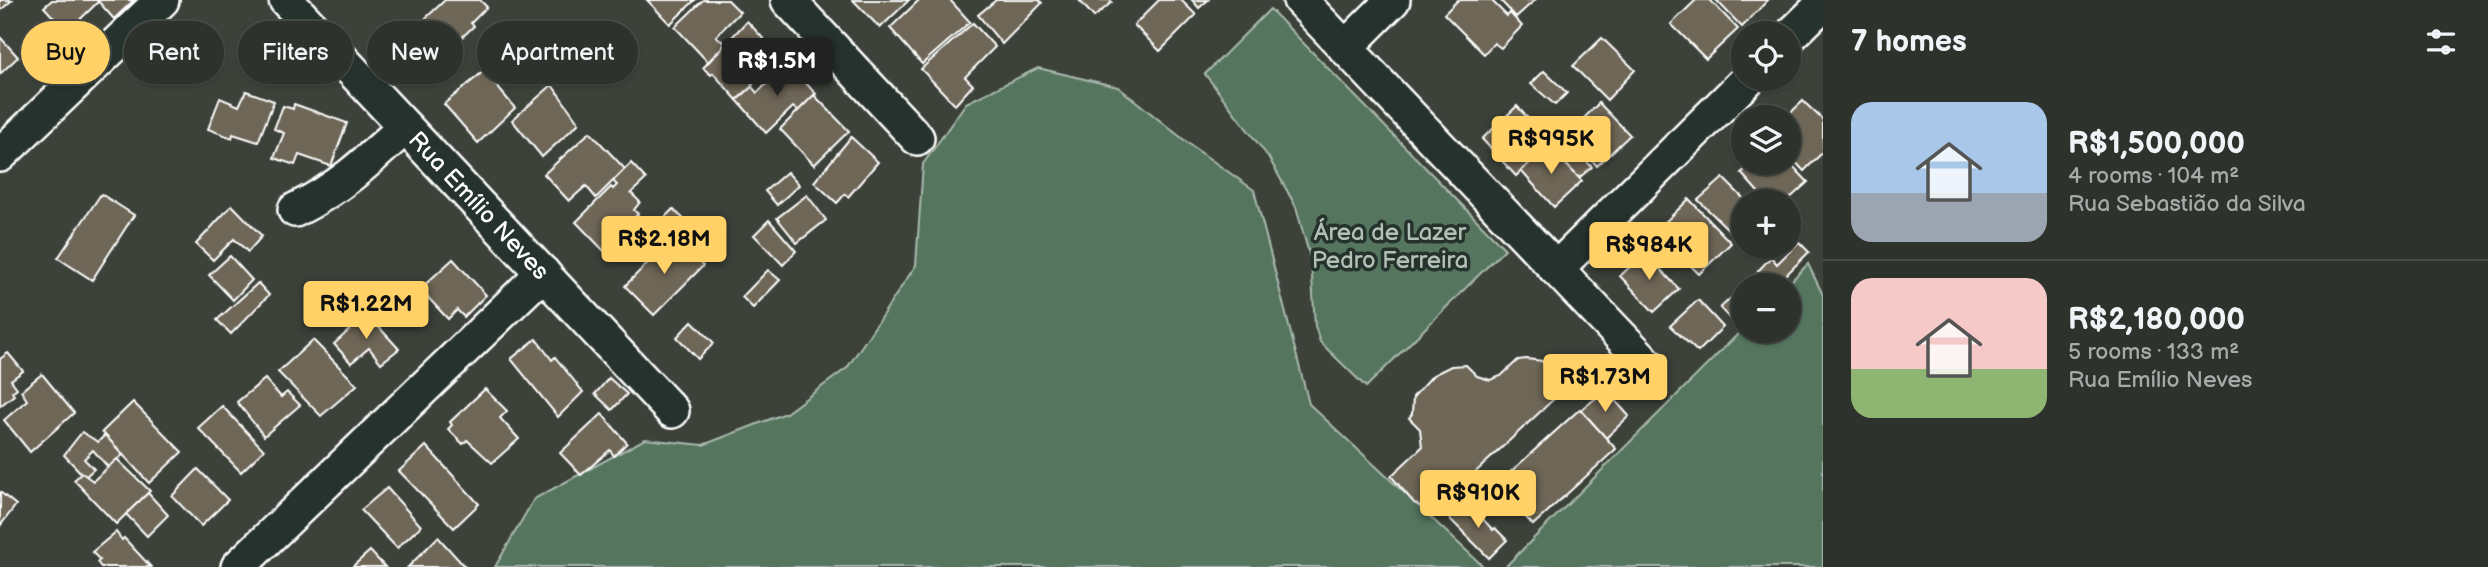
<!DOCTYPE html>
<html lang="en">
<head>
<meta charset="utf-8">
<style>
  body { margin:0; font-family:"Balsamiq Sans",sans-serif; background:#353a34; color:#f1f3f6; height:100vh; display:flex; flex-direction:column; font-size:26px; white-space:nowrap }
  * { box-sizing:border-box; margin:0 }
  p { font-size:23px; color:#a7aaa9 }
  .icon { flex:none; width:38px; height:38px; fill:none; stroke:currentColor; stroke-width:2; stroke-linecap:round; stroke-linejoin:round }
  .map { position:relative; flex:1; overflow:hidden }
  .sheet { display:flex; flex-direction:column; background:#2d322c; width:665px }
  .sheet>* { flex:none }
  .top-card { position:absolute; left:21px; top:21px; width:665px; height:63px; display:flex; gap:14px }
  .fabs { position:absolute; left:1731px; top:21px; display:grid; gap:14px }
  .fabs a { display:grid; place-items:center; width:70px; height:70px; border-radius:50%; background:#2d322c; box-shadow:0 2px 5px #0004,0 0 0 2px #484d48; font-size:35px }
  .price { position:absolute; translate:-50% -60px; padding:0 16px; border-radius:7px; background:#ffd166; color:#111; font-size:23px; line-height:46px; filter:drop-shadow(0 2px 4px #0008) }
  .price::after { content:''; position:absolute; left:50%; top:42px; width:21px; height:16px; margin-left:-10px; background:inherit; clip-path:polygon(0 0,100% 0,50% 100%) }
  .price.active { background:#222; color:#fff }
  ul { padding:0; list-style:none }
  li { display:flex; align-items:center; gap:21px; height:175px; padding:0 28px }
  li+li { border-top:2px solid #484d48 }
  li span { display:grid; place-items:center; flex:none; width:196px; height:140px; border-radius:21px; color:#555 }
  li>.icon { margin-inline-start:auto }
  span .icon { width:84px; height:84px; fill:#fffc; stroke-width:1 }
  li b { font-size:30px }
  h2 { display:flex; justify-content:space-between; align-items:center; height:84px; padding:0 28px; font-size:30px }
  .pill { padding:0 24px; border-radius:32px; background:#2d322c; box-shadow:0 2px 5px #0004,0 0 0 2px #484d48; font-size:24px; line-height:63px }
  .pill.active { background:#ffd166; color:#111 }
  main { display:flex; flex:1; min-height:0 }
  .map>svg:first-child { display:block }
</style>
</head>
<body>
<main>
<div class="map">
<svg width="1823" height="567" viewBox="0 0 1823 567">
  <rect width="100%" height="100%" fill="#3c423a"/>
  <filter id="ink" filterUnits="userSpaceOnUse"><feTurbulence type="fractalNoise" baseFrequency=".0143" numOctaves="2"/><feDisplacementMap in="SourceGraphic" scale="14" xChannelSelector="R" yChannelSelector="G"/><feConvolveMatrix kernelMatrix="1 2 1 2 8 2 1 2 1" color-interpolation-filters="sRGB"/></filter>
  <g filter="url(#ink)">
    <g fill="#55755e" stroke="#aabaae" stroke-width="2">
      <path d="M1270,9L1505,249L1366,387L1320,342L1315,326L1311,261L1296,207L1269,158L1205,74Z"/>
      <path d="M1038,68L1118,87L1193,147L1254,190L1309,404L1484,567H495L534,499L645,439L703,445L786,413L847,368L916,265L923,164L966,103Z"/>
      <path d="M1808,264L1823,295V567H1505L1743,329L1788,331L1787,285Z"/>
    </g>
    <g fill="#6e6657" stroke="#fff" stroke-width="2">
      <path d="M0,0H12L0,11Z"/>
      <path d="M52,0H97L98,2L67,32L44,7Z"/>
      <path d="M97,0H134L114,19Z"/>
      <path d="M445,0H480L487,7L471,23L474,26L422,75L396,46Z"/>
      <path d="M647,0H695L670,24Z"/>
      <path d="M703,0H728L740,12L716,36L725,44L708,62L675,27Z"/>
      <path d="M853,0H909L880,28Z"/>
      <path d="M919,0H950L970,22L922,64L890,28Z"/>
      <path d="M996,0H1039L1042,3L1002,44L978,15Z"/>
      <path d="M1079,0H1110L1112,2L1094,17Z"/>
      <path d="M1159,0H1181L1196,15L1160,51L1134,25Z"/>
      <path d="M1192,0H1208L1199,8Z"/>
      <path d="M1458,0H1491L1507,16L1510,13L1522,26L1501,48L1494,43L1484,54L1444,14Z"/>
      <path d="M1500,0H1535L1516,17Z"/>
      <path d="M1696,0H1710L1738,29L1706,59L1671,24Z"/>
      <path d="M1716,0H1768L1742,27Z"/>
      <path d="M747,21L774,50L746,77L753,85L737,100L713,73L711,75L703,68Z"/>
      <path d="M973,23L995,47L965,77L973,85L955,105L921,69Z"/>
      <path d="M48,29L54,36L60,31L79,51L52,78L33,56L48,41L42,34Z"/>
      <path d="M0,37L18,57L0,74Z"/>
      <path d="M1602,38L1635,70L1607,100L1573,66Z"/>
      <path d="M788,64L816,94L798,111L793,107L766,133L737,100L752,87L757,93Z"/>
      <path d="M484,71L515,108L478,143L444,104Z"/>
      <path d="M1544,71L1567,93L1555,105L1531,84Z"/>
      <path d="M552,85L579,123L542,157L512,120Z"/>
      <path d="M246,91L274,101L258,142L233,134L232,138L208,129L220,98L239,106Z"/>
      <path d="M814,95L849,131L814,165L780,129Z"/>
      <path d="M1803,101L1823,120V152L1804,171L1788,154V117H1786Z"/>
      <path d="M1599,103L1630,135L1597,166L1568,134Z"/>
      <path d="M294,104L347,123L331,166L299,155L295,165L274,158L284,133L274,129L283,106L293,109Z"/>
      <path d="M1517,106L1539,131L1550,122L1561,134L1516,176L1482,139Z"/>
      <path d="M590,132L625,169L596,198L586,186L569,201L544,174Z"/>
      <path d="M1560,135L1592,167L1579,178L1548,146Z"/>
      <path d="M851,137L878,162L848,197L845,194L837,203L814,182Z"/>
      <path d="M1548,146L1582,181L1554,207L1521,171Z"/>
      <path d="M1788,161L1808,182L1787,201H1766L1741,173L1753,163H1788Z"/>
      <path d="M631,163L646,179L631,193L640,202L634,210L638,214L627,226L632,230L607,254L576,222L611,187L613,189L617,185L613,181Z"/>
      <path d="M787,172L799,185L777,205L765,191Z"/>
      <path d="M1723,178L1746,201H1743V231L1739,227L1733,234L1698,200Z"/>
      <path d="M101,194L134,215L92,280L58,258Z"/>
      <path d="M807,195L826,220L797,243L777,218Z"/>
      <path d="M1689,199L1731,243L1699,274L1656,231Z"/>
      <path d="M232,205L262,236L248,252L234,239L213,260L196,244Z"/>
      <path d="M673,209L686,221L662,247L649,233Z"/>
      <path d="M769,220L796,251L783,265L754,235Z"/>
      <path d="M678,242L703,266L654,315L625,286L666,244Z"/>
      <path d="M1799,242L1809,252L1776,285H1772L1758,271L1771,257L1777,264Z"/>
      <path d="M1645,253L1679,289L1654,312L1620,276Z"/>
      <path d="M230,256L252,280L233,300L209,275Z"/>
      <path d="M453,259L486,295L464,317L457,310L448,319L420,289Z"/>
      <path d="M768,270L780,280L753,308L742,297Z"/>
      <path d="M1759,272L1772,285H1745Z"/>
      <path d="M258,283L269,295L231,334L217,320Z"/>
      <path d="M1743,287V316L1735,324L1720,308Z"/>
      <path d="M1698,300L1723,327L1698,352L1670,326Z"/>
      <path d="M367,314L399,349L381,363L369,348L351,363L334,344Z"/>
      <path d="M692,321L714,343L698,359L677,337Z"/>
      <path d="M536,339L552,360L555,357L583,392L558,417L511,359Z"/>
      <path d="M313,340L357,385L321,416L278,372Z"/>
      <path d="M8,353L23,371L11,380L17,388L12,392L14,395L0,406V359Z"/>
      <path d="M1527,359L1542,361L1551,371L1555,398L1437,508L1427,509L1414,503L1391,476L1422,447L1420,429L1409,418L1412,414L1413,397L1433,375L1451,366L1466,365L1477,376L1490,380L1501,376L1518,360Z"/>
      <path d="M42,374L74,413L30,452L4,420L27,400L21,391Z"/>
      <path d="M609,378L627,394L612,410L595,394Z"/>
      <path d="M265,379L281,397L287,392L300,405L264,436L237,402Z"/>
      <path d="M485,389L507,411L500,418L519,439L492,463L467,440L463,444L448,429L452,425L450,422Z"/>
      <path d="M1606,390L1629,416L1606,438L1581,410Z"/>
      <path d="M133,402L182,452L149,483L102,432Z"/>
      <path d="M222,406L264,450L241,472L198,428Z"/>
      <path d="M1580,409L1616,449L1533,525L1496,485Z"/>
      <path d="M602,414L627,443L614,456L610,450L581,475L560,453Z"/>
      <path d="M82,432L98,442L105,435L123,455L108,467L93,450L84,459L94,469L85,477L64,455Z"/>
      <path d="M426,446L479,504L454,528L399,471Z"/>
      <path d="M117,459L150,491L116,524L74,480L82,473L93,481Z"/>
      <path d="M198,469L228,500L201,526L172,496Z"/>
      <path d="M387,488L421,526L397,548L361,510Z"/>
      <path d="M0,492L16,505L0,526Z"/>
      <path d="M148,493L168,515L147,536L126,514Z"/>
      <path d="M1466,501L1493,530L1495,528L1507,540L1489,558L1449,518Z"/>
      <path d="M116,532L122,540L124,538L151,567H101L97,562L100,560L92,552Z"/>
      <path d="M438,537L465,567H408Z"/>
      <path d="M370,551L385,567H352Z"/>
    </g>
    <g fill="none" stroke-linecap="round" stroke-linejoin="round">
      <g stroke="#fff" stroke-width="38">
        <g id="minor">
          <path id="s1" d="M286,0L672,411"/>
          <path d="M788,0L917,138"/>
          <path d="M1300,0L1648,365"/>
          <path d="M1788,38L1823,4"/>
          <path d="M1345,48L1393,0"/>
          <path d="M0,155L162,0"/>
          <path d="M295,210C341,187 368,161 405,127"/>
          <path d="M1556,269L1748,79"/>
          <path d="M238,567L543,273"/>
        </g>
      </g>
      <use href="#minor" stroke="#26332d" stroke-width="33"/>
    </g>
  </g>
  <g text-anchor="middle" stroke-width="7" stroke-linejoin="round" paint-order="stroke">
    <g font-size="24" fill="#fff" stroke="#26332d">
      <text dy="8" stroke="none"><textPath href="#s1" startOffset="282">Rua Emílio Neves</textPath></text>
    </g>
    <g font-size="24" fill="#b2c1b7" stroke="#26332d">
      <text x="1390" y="240">Área de Lazer<tspan x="1390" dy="28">Pedro Ferreira</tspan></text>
    </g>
  </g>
</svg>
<div class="fabs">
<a><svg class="icon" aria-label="locate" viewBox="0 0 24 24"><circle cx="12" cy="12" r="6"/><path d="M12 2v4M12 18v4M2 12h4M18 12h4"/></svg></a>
<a><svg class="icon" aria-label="layers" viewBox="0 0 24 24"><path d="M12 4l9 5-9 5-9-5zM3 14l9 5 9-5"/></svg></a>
<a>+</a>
<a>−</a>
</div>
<b class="price active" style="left:777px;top:98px">R$1.5M</b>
<b class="price" style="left:1551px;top:176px">R$995K</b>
<b class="price" style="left:664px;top:276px">R$2.18M</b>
<b class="price" style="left:1649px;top:282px">R$984K</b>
<b class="price" style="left:366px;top:341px">R$1.22M</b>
<b class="price" style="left:1605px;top:414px">R$1.73M</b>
<b class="price" style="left:1478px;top:530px">R$910K</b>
<div class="top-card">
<a class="pill active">Buy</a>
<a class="pill">Rent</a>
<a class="pill">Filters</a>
<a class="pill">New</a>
<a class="pill">Apartment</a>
</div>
</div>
<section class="sheet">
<h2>7 homes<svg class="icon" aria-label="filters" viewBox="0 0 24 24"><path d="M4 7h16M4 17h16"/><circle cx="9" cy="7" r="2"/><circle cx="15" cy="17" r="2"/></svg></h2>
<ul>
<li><span style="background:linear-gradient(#a9c7e8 65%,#9aa5b1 0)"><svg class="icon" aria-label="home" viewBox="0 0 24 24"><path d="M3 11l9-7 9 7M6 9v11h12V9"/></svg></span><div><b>R$1,500,000</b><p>4 rooms · 104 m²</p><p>Rua Sebastião da Silva</p></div></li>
<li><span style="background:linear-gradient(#f6c9c9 65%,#8fb573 0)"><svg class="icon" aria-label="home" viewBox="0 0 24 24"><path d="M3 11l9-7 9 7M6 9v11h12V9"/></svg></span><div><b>R$2,180,000</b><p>5 rooms · 133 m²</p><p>Rua Emílio Neves</p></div></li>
</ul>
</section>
</main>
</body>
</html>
